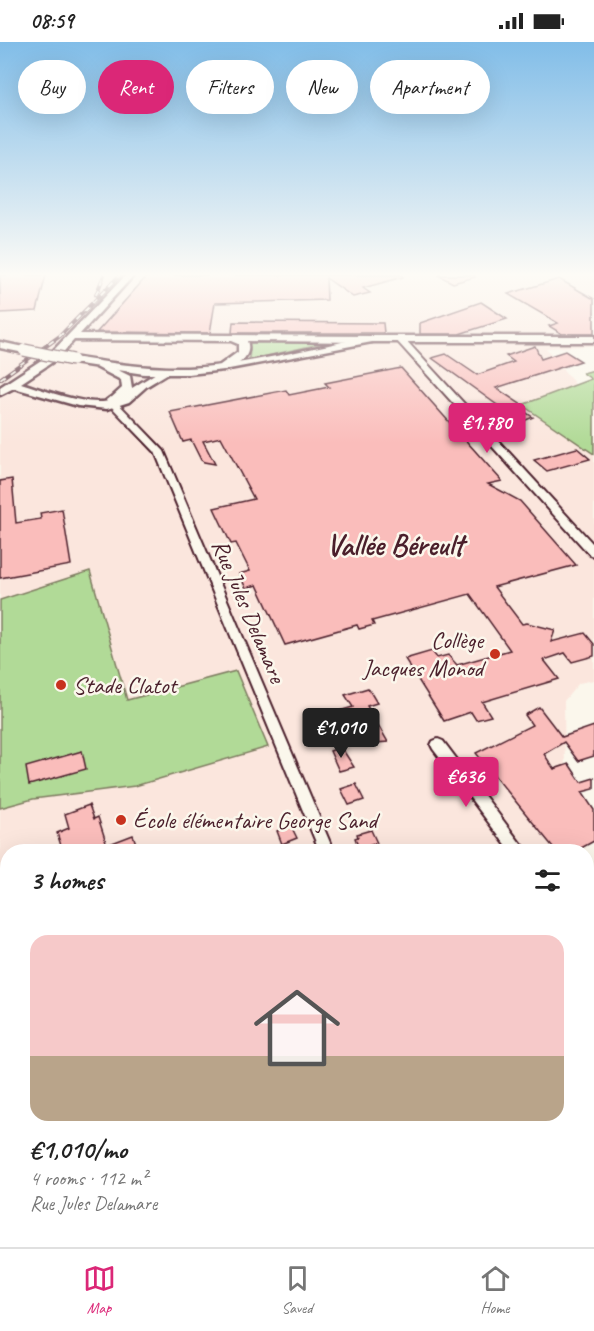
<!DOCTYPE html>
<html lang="en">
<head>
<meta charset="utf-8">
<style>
  body { margin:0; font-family:Caveat,sans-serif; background:#f6f6f6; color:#222; height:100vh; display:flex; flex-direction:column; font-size:22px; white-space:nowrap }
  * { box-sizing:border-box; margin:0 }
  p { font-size:20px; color:#767676 }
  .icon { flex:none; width:33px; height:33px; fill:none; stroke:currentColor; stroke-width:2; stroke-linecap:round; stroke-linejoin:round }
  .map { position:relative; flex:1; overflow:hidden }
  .drawer { position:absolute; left:0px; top:802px; width:594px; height:404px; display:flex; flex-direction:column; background:#fff; border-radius:24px 24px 0 0; box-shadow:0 6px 24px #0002 }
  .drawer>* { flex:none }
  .guide { position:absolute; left:18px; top:18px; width:558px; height:54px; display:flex; gap:12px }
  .price { position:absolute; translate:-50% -51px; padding:0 14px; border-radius:6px; background:#db2777; color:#fff; font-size:20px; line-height:39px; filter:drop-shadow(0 2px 3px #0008) }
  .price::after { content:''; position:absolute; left:50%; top:36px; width:18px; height:14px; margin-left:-9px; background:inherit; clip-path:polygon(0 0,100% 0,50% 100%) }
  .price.on { background:#222; color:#fff }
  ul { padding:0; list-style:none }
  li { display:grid; align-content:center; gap:12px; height:318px; padding:0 30px }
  li span { display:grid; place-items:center; height:186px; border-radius:18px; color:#555 }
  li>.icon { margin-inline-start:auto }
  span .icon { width:108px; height:108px; fill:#fffc; stroke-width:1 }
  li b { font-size:26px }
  h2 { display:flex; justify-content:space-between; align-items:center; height:72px; padding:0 30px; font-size:26px }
  .chip { padding:0 21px; border-radius:27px; background:#fff; box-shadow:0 6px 24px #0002; font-size:21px; line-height:54px }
  .chip.on { background:#db2777; color:#fff }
  .status { display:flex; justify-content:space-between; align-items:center; height:42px; padding:0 30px; background:#fff; direction:ltr }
  .status svg { height:16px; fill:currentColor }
  .dock { display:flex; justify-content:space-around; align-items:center; height:84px; border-top:2px solid #e0e0e0; background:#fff; font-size:16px; color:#767676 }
  .dock a { display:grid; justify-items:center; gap:3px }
  .dock .on { color:#db2777 }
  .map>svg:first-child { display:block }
</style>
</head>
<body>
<div class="status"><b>08:59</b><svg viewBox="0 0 49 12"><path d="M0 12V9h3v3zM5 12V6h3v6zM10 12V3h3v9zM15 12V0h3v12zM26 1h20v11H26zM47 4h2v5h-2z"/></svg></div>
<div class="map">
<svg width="594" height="1205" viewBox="0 0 594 1205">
  <rect width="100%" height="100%" fill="#fbf7ec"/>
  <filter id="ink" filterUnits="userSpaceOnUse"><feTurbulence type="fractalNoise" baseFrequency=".0167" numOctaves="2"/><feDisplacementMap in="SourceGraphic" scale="12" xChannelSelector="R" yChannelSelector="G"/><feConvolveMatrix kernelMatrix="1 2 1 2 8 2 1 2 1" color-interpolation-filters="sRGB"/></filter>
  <g filter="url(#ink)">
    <path fill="#fbe6dd" d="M0,233H594V304L546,306L594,366V638L579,641L564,659L566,810H8V1198H586L587,975L594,989V1205H0Z"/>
    <g fill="#b1da97" stroke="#7e7c61" stroke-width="1.5">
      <path d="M238,297L332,299L249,318L250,308L246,300Z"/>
      <path d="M594,328V412L522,363L591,337L583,331Z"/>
      <path d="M90,529L127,658L236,629L268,705L135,744L33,757L0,766V558Z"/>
    </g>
    <g fill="#fabdbb" stroke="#4a1f2b" stroke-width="1.5">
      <path d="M0,233H46L37,269L0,271Z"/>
      <path d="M148,233H402L403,235L363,246L370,251L353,255L326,236L327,258L215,261L210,291L97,290Z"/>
      <path d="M438,233H474L475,235L453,241Z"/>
      <path d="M559,237L594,257V292H562L549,284L558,281L508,252Z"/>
      <path d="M481,260L507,277L459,292H420V281Z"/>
      <path d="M233,280L383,281L384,291H232Z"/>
      <path d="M535,304L541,317L565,309L581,319L496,346L522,363L517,365L533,375L507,386L497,378L511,373L432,316L446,312L477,333L514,320L506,314Z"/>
      <path d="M401,326L502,439L488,442L520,459L576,523L494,545L522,582L527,581L555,588L551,600L585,591L594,602V614L572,620L565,611L544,618L559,637L482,660L491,674L476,678L471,670L444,679L405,617L432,609L437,616L448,613L457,623L510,608L470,552L372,579L374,583L359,587L357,583L285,603L257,543L246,546L239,532L250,529L236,501L231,502L214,466L254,457L221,395L203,399L215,422L204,420L201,418L191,398L183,400L170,370L286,348L289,353L329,345L325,341Z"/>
      <path d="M577,406L590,417L547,429L534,418Z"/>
      <path d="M12,437L16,481L41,477L40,471L62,467L71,523L0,536V439Z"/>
      <path d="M368,646L377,661L367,664L388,700L375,701L360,676L337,683L332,671L353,665L345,653Z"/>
      <path d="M539,665L562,695L594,684V714L578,719L564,700L544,712L554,727L569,722L581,740L594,736V747L582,750L594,768V799L574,810H557L476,711L532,683L525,673Z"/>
      <path d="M326,689L331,700L315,704L310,694Z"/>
      <path d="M341,705L354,725L339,729L330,709Z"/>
      <path d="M82,709L86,727L29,743L26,725Z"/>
      <path d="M356,742L364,758L349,763L341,747Z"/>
      <path d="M89,763L94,777L98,775L107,803L133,793L139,810H63L57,791L69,786L65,772Z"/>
      <path d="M291,784L297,796L282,802L277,789Z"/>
      <path d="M371,788L377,801L359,807L355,796L358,795L357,792Z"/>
    </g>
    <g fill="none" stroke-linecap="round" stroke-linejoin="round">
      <g stroke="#4a1f2b" stroke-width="4">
        <g id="minor">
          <path d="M396,294H402L594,503V514L590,513L396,298Z"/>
          <path d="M110,355L113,356L164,409L334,810H320L155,410L107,360L106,358Z"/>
          <path d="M438,697L443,699L527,810H511L433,707L431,703L433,699Z"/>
          <path d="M586,889L594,894V915L586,910Z"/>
          <path d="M586,958L594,963V986L586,981Z"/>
        </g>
      </g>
      <g stroke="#4a1f2b" stroke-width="5">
        <g id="tertiary">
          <path d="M126,233H134L80,292L372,294L377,297L372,300L247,299C253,315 237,324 224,328L219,325L220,323L238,310V302L231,299L74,298L57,317L21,341C45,348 89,366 113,358L111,356L122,346L121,338L96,325V321H104L130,334L132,346L161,328L170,330L147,344L129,360L107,367L78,364L14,346L0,353V345L49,313Z"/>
          <path d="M594,950V970L586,973V952Z"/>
          <path d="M112,1198H146L144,1205H109Z"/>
        </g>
      </g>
      <g stroke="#4a1f2b" stroke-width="5">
        <g id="secondary">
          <path d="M372,294H594V300H372L224,328L189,332H144L73,321L67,318L73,315C111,321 148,327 187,326C245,324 314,305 372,294Z"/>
          <path d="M0,300L28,306L30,308L24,311L0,306Z"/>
        </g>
      </g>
      <use href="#minor" fill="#fbf7ec" fill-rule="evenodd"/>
      <use href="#tertiary" fill="#fbf7ec" fill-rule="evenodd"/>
      <use href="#secondary" fill="#fbf7ec" fill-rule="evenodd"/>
      <g stroke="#4a1f2b" stroke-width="4">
        <g id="rail">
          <path d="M96,253L104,233"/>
          <path d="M0,337L60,294L120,233"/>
        </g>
      </g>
      <use href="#rail" stroke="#fbf7ec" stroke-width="2" stroke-dasharray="6" stroke-linecap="butt"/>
      <g stroke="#4a1f2b" stroke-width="14" stroke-linecap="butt">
        <path id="secondary-bridge" d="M24,308L73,318"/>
      </g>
      <use href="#secondary-bridge" stroke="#fbf7ec" stroke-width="11"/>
    </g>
  </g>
  <linearGradient id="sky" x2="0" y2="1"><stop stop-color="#81bde8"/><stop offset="0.58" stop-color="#fdfbf6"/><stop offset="1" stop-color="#fdfbf6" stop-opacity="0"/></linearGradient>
  <rect width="594" height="401" fill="url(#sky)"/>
  <g fill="#c8321e" stroke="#fbf7ec" stroke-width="2">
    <circle cx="495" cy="612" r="6"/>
    <circle cx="61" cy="643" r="6"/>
    <circle cx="121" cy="778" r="6"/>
  </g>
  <g text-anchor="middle" stroke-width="5" stroke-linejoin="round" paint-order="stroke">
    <g font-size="24" fill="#4a1f2b" stroke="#fbf7ec">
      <text transform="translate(249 569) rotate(67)" y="8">Rue Jules Delamare</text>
    </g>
    <g font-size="24" fill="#4a1f2b" stroke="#fbf7ec" text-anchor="start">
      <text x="483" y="606" text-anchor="end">Collège<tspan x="483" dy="28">Jacques Monod</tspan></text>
      <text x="73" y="651">Stade Clatot</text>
      <text x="133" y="786">École élémentaire George Sand</text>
    </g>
    <g font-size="30" font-weight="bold" fill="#4a1f2b" stroke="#fbf7ec">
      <text x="395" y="513">Vallée Béreult</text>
    </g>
  </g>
</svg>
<b class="price" style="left:487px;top:412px">€1,780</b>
<b class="price on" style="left:341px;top:717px">€1,010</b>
<b class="price" style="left:466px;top:766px">€636</b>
<div class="guide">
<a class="chip">Buy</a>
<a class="chip on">Rent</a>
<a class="chip">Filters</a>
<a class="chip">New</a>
<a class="chip">Apartment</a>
</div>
<section class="drawer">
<h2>3 homes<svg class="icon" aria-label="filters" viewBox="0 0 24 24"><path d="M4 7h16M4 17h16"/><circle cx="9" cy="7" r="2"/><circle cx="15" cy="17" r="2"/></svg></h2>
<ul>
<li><span style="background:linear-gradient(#f6c9c9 65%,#b9a48a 0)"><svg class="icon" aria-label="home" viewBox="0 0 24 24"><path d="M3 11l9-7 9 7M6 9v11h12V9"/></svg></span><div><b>€1,010/mo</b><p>4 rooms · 112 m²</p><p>Rue Jules Delamare</p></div></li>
</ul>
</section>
</div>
<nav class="dock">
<a class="on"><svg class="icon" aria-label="map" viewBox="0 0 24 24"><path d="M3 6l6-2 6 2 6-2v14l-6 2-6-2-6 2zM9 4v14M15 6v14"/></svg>Map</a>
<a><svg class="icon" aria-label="saved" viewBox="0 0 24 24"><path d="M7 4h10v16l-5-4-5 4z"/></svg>Saved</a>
<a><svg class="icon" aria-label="home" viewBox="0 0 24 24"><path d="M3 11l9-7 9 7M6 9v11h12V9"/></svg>Home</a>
</nav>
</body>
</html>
